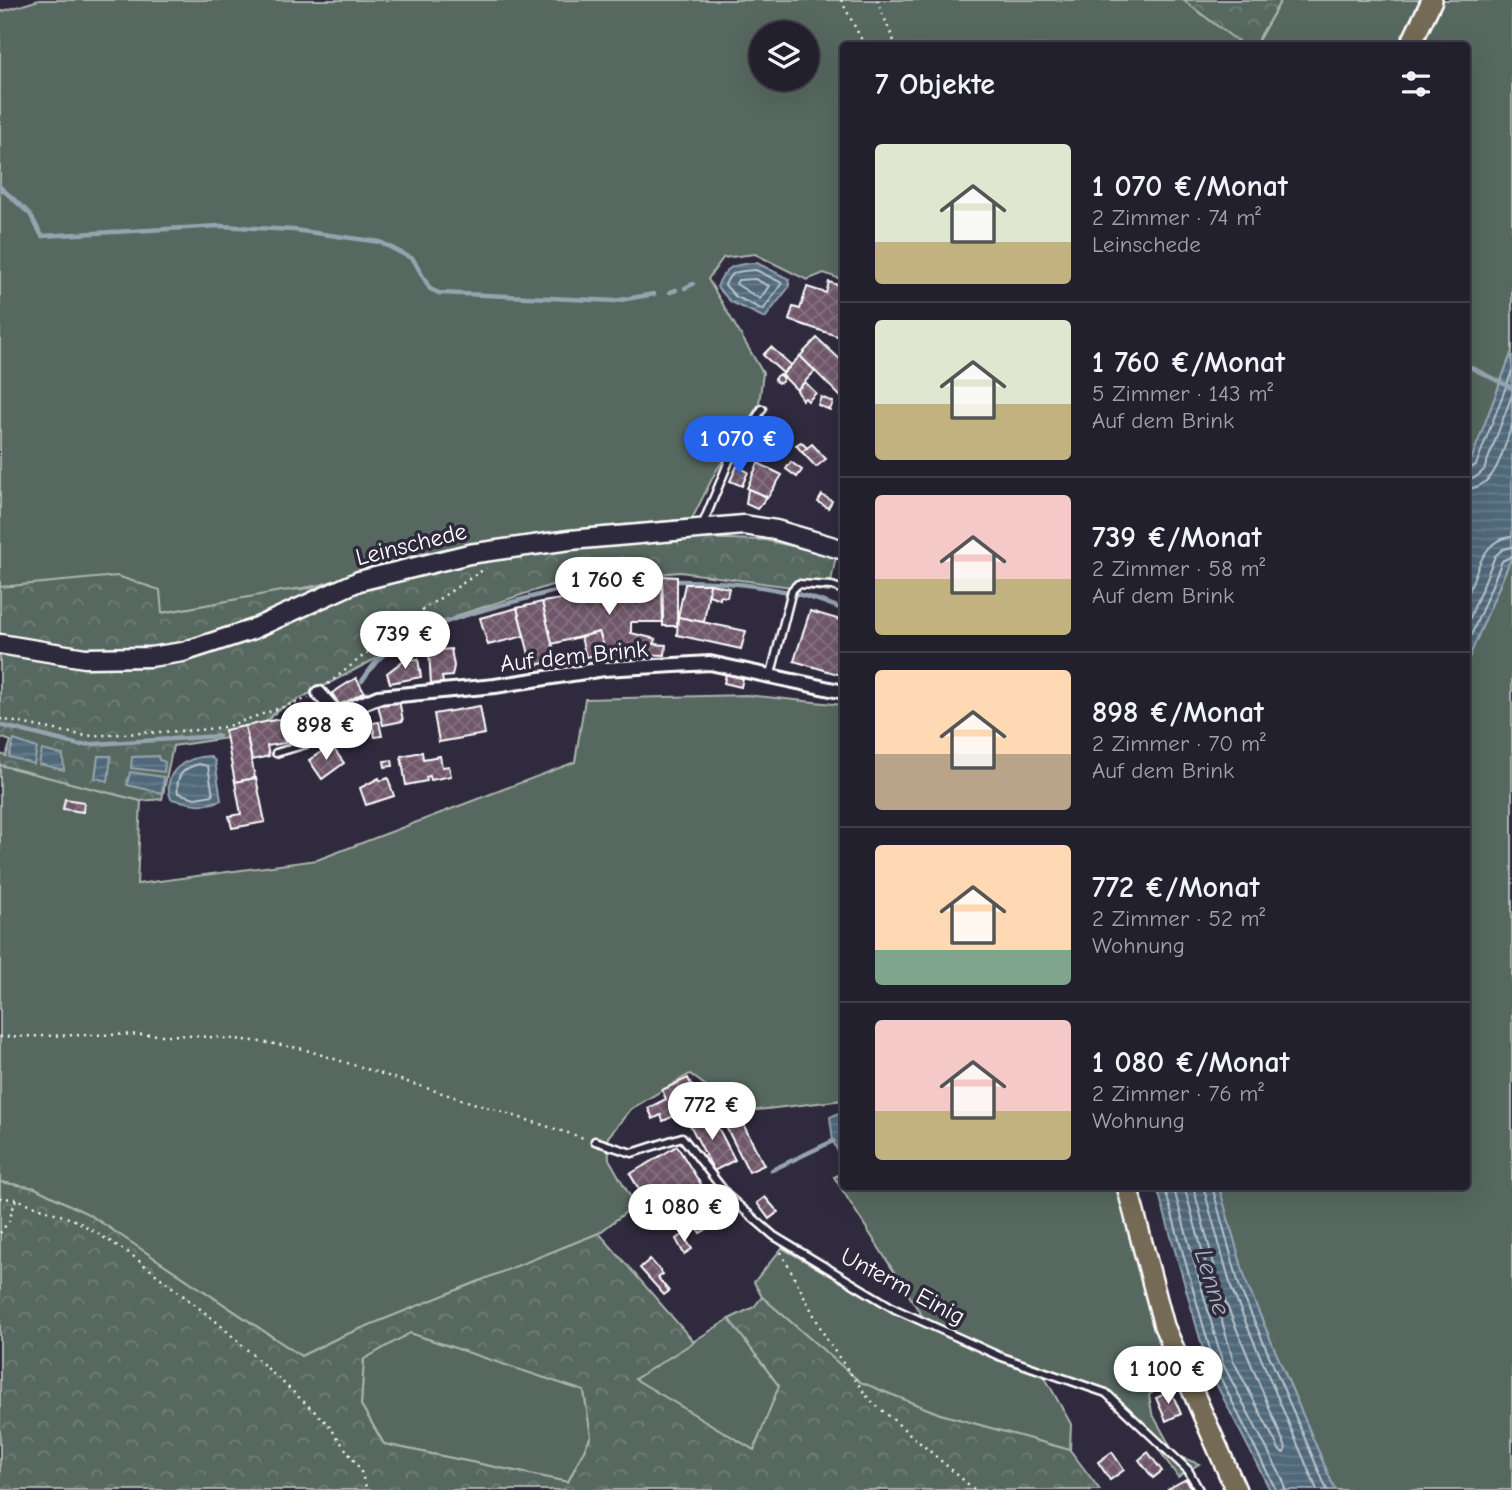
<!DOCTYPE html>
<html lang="de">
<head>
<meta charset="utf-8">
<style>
  body { margin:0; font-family:"Comic Neue",sans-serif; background:#2b2836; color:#f1f3f6; height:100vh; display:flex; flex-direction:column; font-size:26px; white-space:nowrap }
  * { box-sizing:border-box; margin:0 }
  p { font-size:23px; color:#a3a3aa }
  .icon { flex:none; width:38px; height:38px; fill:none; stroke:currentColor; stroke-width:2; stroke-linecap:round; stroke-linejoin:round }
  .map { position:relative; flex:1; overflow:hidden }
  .panel { position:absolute; left:840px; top:42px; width:630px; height:1148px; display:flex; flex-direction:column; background:#23202e; border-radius:7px; box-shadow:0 7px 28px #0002,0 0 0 2px #403e4a }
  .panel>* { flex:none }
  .buttons { position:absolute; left:749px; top:21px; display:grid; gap:14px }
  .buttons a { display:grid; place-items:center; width:70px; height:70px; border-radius:50%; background:#23202e; box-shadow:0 7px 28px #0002,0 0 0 2px #403e4a; font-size:35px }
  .price { position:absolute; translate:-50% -60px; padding:0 16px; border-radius:24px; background:#fff; color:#222; font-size:23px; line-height:46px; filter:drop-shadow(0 2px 4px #0008) }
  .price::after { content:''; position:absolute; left:50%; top:42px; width:21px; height:16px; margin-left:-10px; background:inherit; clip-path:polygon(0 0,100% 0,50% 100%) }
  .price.active { background:#2563eb; color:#fff }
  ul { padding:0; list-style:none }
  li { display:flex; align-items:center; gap:21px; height:175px; padding:0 35px }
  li+li { border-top:2px solid #403e4a }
  li span { display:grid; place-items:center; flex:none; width:196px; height:140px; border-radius:7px; color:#555 }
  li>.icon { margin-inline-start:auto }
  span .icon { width:84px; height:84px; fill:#fffc; stroke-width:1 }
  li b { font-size:30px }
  h2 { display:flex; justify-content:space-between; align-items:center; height:84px; padding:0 35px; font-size:30px }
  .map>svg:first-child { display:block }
</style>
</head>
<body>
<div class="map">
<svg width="1512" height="1490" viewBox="0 0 1512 1490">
  <defs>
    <pattern id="forest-crowns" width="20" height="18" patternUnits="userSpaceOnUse" patternTransform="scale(1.75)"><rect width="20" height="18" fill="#57685f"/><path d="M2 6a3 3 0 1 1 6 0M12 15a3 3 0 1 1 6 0" fill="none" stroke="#707f77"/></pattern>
    <pattern id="water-rules" width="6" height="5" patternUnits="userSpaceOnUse" patternTransform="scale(1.75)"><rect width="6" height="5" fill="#50687a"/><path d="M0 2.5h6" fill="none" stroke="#6a7f8e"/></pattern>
    <pattern id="building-cross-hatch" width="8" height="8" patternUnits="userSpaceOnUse" patternTransform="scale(1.75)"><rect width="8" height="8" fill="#6f586b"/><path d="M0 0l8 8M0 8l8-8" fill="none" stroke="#857181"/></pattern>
  </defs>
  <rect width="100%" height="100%" fill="#2f2a3d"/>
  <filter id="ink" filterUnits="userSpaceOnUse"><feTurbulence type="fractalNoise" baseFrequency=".0143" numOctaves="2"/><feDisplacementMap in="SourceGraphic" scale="14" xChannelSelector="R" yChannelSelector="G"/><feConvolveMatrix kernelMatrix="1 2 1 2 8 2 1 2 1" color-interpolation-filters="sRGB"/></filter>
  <g filter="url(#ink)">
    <g fill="#57685f" stroke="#abb4af" stroke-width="2" fill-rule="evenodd">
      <path d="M39,0H1183L1244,45L844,46L843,280L824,273L807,280L755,254L723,258L708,279L763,373L759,404L715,473L692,519L566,530L462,545L410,557L320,585L161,613L0,587V12ZM761,33H807V79H761Z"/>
      <path d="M1281,0H1421L1399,45L1255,46Z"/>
      <path d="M1437,0H1512V351L1467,471L1466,46H1415Z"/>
      <path d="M1512,556V1490H1335L1247,1285L1219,1187L1466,1186L1467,662Z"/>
      <path d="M746,695L843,705V1100L741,1112L690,1074L631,1109L608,1137L609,1159L635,1205L599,1233L340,1337L301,1356L90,1215L35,1188L0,1182V765L141,801L137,884L317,860L575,762L585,699Z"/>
      <path d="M843,1173L844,1186L1118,1187L1171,1379L1149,1395L1152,1413L1175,1455L1199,1464L1178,1477L1131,1410L1111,1392L1002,1353L924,1319L834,1177Z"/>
      <path d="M782,1248L893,1311L1043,1374L1071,1424L1070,1450L940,1414L860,1382L762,1297L754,1282Z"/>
      <path d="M729,1319L779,1386L754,1450L634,1379Z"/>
      <path d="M410,1333L584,1391L591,1436L568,1482L384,1444L361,1405L364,1359Z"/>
    </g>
    <g fill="url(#forest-crowns)" stroke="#abb4af" stroke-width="2" fill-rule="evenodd">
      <path d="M1183,0H1281L1255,45L1244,46Z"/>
      <path d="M688,538L765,540L836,556L829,592L680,572L558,583L459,615L278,710L254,734L173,746L162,799L141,801L0,765V754L6,756L11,741L0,737V587L117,576L160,590L162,613L281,591L367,582L471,555Z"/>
      <path d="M0,1182L35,1188L90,1215L301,1356L340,1337L599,1233L694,1342L635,1379L754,1450L779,1386L729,1319L754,1307L762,1297L860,1382L940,1414L1070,1450L1100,1490H0ZM410,1333L584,1391L591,1436L568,1482L384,1444L361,1405L364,1359Z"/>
    </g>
    <g fill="url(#water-rules)" stroke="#96a4af" stroke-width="2">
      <path d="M757,263L789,279V287L765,318L731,302L717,287C725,265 735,264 757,263Z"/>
      <path d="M1512,352V556L1467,662V471Z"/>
      <path d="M14,740L37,748L34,764L9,757Z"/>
      <path d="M42,750L63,755L64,770L39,764Z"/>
      <path d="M98,756H111L108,781L95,778Z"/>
      <path d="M158,756L159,760L165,762L164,772L131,768L132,757Z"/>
      <path d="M210,756L215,761L221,800C204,808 189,803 171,799C161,771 186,757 210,756Z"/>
      <path d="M130,772L164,777L162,793L127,785Z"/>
      <path d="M843,1111V1153L839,1154L833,1141L830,1117Z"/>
      <path d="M1157,1187H1219L1247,1285L1335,1490H1270L1209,1370Z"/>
    </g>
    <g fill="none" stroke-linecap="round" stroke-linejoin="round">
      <g stroke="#b9c3ca" stroke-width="2">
        <path d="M756,270L782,283L763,310L735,296L725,285C730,270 741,271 756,270Z"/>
        <path d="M755,279L769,286L760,299L736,284L738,280Z"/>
        <path d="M1466,470L1476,465L1512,371"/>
        <path d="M1466,479L1476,477L1484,470L1512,395"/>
        <path d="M1466,489C1497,488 1503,449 1512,425"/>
        <path d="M1466,599C1476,575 1482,538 1512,537"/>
        <path d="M1466,627L1495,556L1503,549L1512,547"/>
        <path d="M1466,648L1502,561L1512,556"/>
        <path d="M199,764L208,766L213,795L195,798L178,793C175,776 183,768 199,764Z"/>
        <path d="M1164,1186L1215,1367L1276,1490"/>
        <path d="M1173,1186L1223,1364L1283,1480L1285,1490"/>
        <path d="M1184,1186L1233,1360L1280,1451L1284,1453L1286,1448L1222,1294L1193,1186"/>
        <path d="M1203,1186L1232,1290L1317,1490"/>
        <path d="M1212,1186L1240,1288L1327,1490"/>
      </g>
      <g stroke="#96a4af" stroke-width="4.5">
        <path d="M0,187L30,214L42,236L220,226L294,230L380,242L413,259L430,289L439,293L615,301L654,294"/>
        <path d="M685,288L693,284"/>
        <path d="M670,292L676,290"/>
        <path d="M1466,365L1512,388"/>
        <path d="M679,581C732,581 795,588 844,610"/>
        <path d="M362,681C368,673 374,663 382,656C416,623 511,603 558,590"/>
        <path d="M282,718L320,707"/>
        <path d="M0,725L79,745L219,736"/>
        <path d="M772,1170L833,1141"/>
      </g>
    </g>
    <g fill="url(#building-cross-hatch)" stroke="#fff" stroke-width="2">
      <path d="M829,282L844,287V317L837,336L789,320L793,307L800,309L807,287L826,293Z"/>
      <path d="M817,338L844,363L842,398L800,356Z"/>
      <path d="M771,347L791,365L783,373L763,355Z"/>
      <path d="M800,356L815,371L797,390L782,375Z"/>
      <circle cx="779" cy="379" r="4"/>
      <path d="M805,382L816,393L808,401L805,398L802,400L797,390Z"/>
      <path d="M821,397L833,402L830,410L818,405Z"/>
      <path d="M801,442L807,448L802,452L796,445Z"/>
      <path d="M812,444L826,459L816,467L802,452Z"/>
      <path d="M791,462L802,470L797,477L786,469Z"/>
      <path d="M758,463L782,475L768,497L747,488Z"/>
      <path d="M737,466L748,472L742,486L730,481Z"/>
      <path d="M748,489L767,497L757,509L746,504Z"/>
      <path d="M822,495L832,501L828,508L818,502Z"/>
      <path d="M643,575V584H629V576Z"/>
      <path d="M662,576L677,577V626H663Z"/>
      <path d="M604,583L662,585L663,622H631V633L656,639L654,644L666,645L665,655L606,653L599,632L552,644L542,602L606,592Z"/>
      <path d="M685,584H710L704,622L678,617Z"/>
      <path d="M710,584L729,588L727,597L720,596V599L709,595Z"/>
      <path d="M542,602L556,660L532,666L517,608Z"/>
      <path d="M517,608L524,636L488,645L480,618Z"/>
      <path d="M810,611L844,621V676L794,661Z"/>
      <path d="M678,617L746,631L741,649L677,635Z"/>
      <path d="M599,632L606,653L586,657L581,637Z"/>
      <path d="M451,649L454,666L452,676L442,677L443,683L431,684L429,651Z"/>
      <path d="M418,659L421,677L390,683L387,673L404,660Z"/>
      <path d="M726,674L743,678L741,687L724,683Z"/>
      <path d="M356,678L364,692L340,706L332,693Z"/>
      <path d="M399,700L403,721L383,725L378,705Z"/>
      <path d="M480,706L485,734L439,742L434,714Z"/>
      <path d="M280,719L285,743L267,746L269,756L252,760L245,726Z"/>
      <path d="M297,720L301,740L285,743L281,723Z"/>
      <path d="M379,722L382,736L375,737L372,723Z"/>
      <path d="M245,726L255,778L235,782L225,730Z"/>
      <path d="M331,745L344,763L322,779L309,760Z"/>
      <path d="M422,752L423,759L440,756L442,767L449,766L451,776L431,780L430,776L426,777L427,781L406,785L401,756Z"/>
      <path d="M392,760L393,766L385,767L384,761Z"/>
      <path d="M256,778L265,822L232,828L229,816L241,814L235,782Z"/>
      <path d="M379,778L380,781L388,778L394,796L366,805L360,788Z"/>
      <path d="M65,799L84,802L83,812L63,809Z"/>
      <path d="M688,1078L702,1107L678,1119L676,1115L663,1121L661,1115L653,1119L648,1108L666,1099L662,1090Z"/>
      <path d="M711,1114L735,1160L714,1171L690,1125Z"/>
      <path d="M722,1119L742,1122L764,1165L749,1172Z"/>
      <path d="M677,1146L723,1220L700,1233L688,1214L669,1225L663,1216L657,1220L630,1174Z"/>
      <path d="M765,1197L778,1212L769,1219L757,1203Z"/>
      <path d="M683,1235L692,1249L684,1254L676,1239Z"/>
      <path d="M650,1259L663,1274L658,1278L669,1291L664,1295L640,1268Z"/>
      <path d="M1171,1391L1181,1414L1166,1421L1156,1398Z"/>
      <path d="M1112,1452L1124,1470L1110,1480L1098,1462Z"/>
      <path d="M1148,1452L1162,1471L1153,1478L1139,1460Z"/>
      <path d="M1186,1479L1192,1490H1169L1168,1489Z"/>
    </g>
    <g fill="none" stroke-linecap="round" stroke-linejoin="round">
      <g stroke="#fff" stroke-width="11">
        <g id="lane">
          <path d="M702,526L729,461L762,409"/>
          <path d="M771,674L792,590L798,584L832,586L844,590"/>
          <path d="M276,753L306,744L337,714"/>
          <path d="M595,1141L632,1153L682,1137L729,1197L774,1236L895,1309L999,1356L1106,1393L1188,1470L1199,1490"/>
        </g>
      </g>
      <g stroke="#fff" stroke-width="18">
        <path id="street" d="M319,693L337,714L378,697L495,686L604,669L710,663L844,692"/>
      </g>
      <g stroke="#fff" stroke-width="23">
        <path id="secondary" d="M0,644L85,658L150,657L183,652L251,630L359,581L469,554L570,540L744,525L776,530L844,550"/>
      </g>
      <g stroke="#fff" stroke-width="24">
        <g id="primary">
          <path d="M1410,46L1432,0"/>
          <path d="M1127,1186L1164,1326L1236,1490"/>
        </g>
      </g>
      <g stroke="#fff" stroke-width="2.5" stroke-dasharray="2 5" stroke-linecap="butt">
        <path d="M841,0L865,46"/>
        <path d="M877,0L896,46"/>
        <path d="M328,684L413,616L486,568"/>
        <path d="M0,719L86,736L198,730L225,727L309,698"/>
        <path d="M0,1037C100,1035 204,1029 303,1049L587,1139"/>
        <path d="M0,1198L16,1199L77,1221L129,1253L218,1323L327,1423L360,1469L367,1490"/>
        <path d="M0,1233L9,1221L16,1199"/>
        <path d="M781,1252L828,1342L869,1399L975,1490"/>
      </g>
      <use href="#lane" stroke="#2f2a3d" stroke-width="6"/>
      <use href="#street" stroke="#2f2a3d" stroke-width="12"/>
      <use href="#secondary" stroke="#2f2a3d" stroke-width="18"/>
      <use href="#primary" stroke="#756a55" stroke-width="19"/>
    </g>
  </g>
  <g text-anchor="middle" stroke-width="7" stroke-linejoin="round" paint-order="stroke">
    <g font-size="24" fill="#fff" stroke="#2f2a3d">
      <text transform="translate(411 544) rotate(-14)" y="8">Leinschede</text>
      <text transform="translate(574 656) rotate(-6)" y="8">Auf dem Brink</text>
      <text transform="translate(903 1286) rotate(28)" y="8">Unterm Einig</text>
    </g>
    <g font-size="26" font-style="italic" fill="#a8b4bc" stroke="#2f2a3d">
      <text transform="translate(1213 1282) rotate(73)" y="9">Lenne</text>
    </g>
  </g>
</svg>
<div class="buttons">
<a><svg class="icon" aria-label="layers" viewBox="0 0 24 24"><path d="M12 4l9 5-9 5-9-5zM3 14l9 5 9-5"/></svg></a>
</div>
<b class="price active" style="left:739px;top:476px">1 070 €</b>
<b class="price" style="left:609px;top:617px">1 760 €</b>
<b class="price" style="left:405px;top:671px">739 €</b>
<b class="price" style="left:326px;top:762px">898 €</b>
<b class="price" style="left:712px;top:1142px">772 €</b>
<b class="price" style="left:684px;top:1244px">1 080 €</b>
<b class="price" style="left:1168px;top:1406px">1 100 €</b>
<section class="panel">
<h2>7 Objekte<svg class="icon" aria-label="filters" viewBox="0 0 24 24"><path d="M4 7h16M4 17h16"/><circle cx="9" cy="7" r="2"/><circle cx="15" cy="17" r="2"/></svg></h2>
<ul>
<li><span style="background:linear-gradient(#dfe7d0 70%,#c2b280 0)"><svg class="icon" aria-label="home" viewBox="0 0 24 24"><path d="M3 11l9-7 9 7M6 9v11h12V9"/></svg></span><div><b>1 070 €/Monat</b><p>2 Zimmer · 74 m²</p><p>Leinschede</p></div></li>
<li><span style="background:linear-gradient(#dfe7d0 60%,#c2b280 0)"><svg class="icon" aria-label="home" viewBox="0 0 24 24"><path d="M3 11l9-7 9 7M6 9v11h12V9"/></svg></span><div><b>1 760 €/Monat</b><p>5 Zimmer · 143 m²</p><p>Auf dem Brink</p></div></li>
<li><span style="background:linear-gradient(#f6c9c9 60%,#c2b280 0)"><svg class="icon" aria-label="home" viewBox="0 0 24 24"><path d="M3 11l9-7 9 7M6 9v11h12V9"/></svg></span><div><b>739 €/Monat</b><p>2 Zimmer · 58 m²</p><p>Auf dem Brink</p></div></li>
<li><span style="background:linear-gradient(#ffd9b3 60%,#b9a48a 0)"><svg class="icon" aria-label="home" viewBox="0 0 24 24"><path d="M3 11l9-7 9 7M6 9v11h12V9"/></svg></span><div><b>898 €/Monat</b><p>2 Zimmer · 70 m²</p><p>Auf dem Brink</p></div></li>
<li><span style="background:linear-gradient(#ffd9b3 75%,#7fa58c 0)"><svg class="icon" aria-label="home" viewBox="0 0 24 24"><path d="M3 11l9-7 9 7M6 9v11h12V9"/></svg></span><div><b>772 €/Monat</b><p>2 Zimmer · 52 m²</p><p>Wohnung</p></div></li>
<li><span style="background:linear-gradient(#f6c9c9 65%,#c2b280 0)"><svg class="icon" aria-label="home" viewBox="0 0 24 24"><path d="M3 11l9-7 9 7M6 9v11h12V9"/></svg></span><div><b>1 080 €/Monat</b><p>2 Zimmer · 76 m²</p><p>Wohnung</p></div></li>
</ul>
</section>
</div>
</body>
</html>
